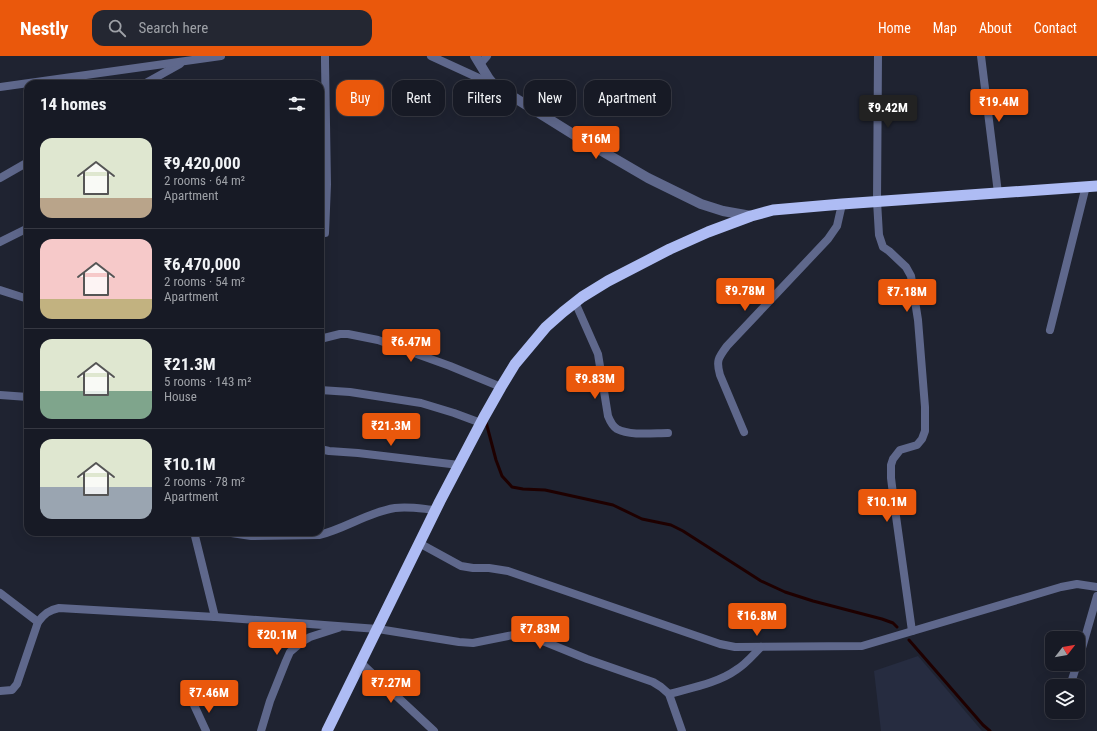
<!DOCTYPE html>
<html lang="en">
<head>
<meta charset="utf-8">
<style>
  body { margin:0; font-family:"Roboto Condensed",sans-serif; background:#242732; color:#f1f3f6; height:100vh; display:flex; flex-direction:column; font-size:15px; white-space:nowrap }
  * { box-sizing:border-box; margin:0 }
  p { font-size:13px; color:#9ea1a7 }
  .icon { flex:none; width:22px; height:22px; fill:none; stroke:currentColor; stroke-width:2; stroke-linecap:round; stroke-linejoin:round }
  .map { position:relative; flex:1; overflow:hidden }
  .drawer { position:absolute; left:24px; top:24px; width:300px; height:456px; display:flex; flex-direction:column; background:#171a25; border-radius:12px; box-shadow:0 4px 16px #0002,0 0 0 1px #363842 }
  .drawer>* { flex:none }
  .top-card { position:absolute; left:336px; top:24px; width:380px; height:36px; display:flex; gap:8px }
  .needle { width:26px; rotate:59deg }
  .controls { position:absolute; left:1045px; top:575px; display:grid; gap:8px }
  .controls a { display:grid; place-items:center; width:40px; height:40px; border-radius:8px; background:#171a25; box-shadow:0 4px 16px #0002,0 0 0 1px #363842; font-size:20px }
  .price { position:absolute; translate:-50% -34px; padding:0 9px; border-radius:4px; background:#ea580c; color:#fff; font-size:13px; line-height:26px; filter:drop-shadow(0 1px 2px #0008) }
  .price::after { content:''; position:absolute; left:50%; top:24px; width:12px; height:9px; margin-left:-6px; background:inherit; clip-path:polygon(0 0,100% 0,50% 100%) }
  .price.on { background:#222; color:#fff }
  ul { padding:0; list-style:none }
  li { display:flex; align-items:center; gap:12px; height:100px; padding:0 16px }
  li+li { border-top:1px solid #363842 }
  li span { display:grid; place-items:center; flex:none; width:112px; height:80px; border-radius:12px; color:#555 }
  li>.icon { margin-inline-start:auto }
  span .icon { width:48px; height:48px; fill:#fffc; stroke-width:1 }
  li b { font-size:17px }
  h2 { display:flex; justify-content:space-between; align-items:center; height:48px; padding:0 16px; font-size:17px }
  .tag { padding:0 14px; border-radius:12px; background:#171a25; box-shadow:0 4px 16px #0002,0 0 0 1px #363842; font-size:14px; line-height:36px }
  .tag.on { background:#ea580c; color:#fff }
  header { display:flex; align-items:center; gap:24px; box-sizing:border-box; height:56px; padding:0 20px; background:#ea580c; color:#fff }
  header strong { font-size:19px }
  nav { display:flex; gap:22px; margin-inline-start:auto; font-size:14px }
  .search { width:280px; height:36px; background:#242732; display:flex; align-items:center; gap:10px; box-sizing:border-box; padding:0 14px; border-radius:12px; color:#9ea1a7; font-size:15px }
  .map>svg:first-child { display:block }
</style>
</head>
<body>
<header>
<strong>Nestly</strong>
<div class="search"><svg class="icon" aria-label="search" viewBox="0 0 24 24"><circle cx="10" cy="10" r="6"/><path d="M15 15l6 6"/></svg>Search here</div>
<nav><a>Home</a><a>Map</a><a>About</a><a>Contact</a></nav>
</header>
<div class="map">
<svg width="1097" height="675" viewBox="0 0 1097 675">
  <rect width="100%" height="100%" fill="#1f2331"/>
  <path fill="#262c40" d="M918,600L982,675H881L874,615Z"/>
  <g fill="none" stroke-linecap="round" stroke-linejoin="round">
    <g stroke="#1e0000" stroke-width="3">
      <path d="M486,366L496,404L502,420L512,431L523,433L545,434L613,449L642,463L671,469L683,475L761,525L785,536L813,545L882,563L893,567L897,571"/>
      <path d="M909,584L983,669L990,675"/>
    </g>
    <g stroke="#5f688c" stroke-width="8">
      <path d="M325,0V6L327,128L325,177"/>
      <path d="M431,0L494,29"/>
      <path d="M878,0L877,145L879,179L883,191L889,195L906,211L911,220L918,264L925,351V375L922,383L917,389L900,394L893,403L891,409V422L894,446L912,575"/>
      <path d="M981,0L998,137"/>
      <path d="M480,8L487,0"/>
      <path d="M144,28L180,8"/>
      <path d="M0,31L221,0"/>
      <path d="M0,122L28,106"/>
      <path d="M0,186L28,172"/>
      <path d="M0,234L28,243"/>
      <path d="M575,246L598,298L608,360C610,365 612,370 617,373C630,380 654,377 668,377"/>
      <path d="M1050,274L1086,130"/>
      <path d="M320,283L340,278H348L378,284L450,310L501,331"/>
      <path d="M320,334L350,336L421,347L454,357L481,367"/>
      <path d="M0,339L28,341"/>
      <path d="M744,376L720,319C716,305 718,302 727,290L828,183L837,170L842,148"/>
      <path d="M320,393L329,395L358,397L459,409"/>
      <path d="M194,476L215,561"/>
      <path d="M225,476L251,480L319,479C345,473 368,456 395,452C409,450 423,453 436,454"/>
      <path d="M419,487L461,510L473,512H489L508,515L720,588L735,591L862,590L1061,531L1077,528L1097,531"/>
      <path d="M0,537L38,566"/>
      <path d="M1078,606L1097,540"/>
      <path d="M361,607L434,675"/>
      <path d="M1070,630L1077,608"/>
      <path d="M0,635L12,634L17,628L38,566C44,558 49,554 59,552L215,561L378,573L459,586L473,587L518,578L528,579L587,603L653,626L661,631L669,638L682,675"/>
      <path d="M669,638C690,632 718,627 736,614C746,608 753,599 761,591"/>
      <path d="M194,649L206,675"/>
      <path d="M261,675L270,645L286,605L290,596L303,585L310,581L338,572"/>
    </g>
    <path stroke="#5f688c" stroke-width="10" d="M475,0L489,23L494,29L576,80L648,122L701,148L723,155L751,160"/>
    <path stroke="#aebcf4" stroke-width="11" d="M327,675L440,445L484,361L501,331L515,308L546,271L563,256L582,241L608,225L670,193L708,176L751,160L773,154L842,148L1097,130"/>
  </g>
</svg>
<div class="controls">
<a><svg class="needle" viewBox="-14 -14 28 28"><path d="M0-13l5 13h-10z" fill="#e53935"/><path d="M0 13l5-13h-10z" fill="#9ea1a7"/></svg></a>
<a><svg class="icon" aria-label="layers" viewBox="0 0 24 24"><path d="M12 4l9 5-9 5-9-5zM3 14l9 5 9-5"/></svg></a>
</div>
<b class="price" style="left:999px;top:67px">₹19.4M</b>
<b class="price on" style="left:888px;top:73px">₹9.42M</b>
<b class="price" style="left:596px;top:104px">₹16M</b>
<b class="price" style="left:745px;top:256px">₹9.78M</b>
<b class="price" style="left:907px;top:257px">₹7.18M</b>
<b class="price" style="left:411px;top:307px">₹6.47M</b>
<b class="price" style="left:595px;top:344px">₹9.83M</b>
<b class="price" style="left:391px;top:391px">₹21.3M</b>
<b class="price" style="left:887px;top:467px">₹10.1M</b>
<b class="price" style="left:757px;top:581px">₹16.8M</b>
<b class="price" style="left:540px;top:594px">₹7.83M</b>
<b class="price" style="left:277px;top:600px">₹20.1M</b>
<b class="price" style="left:391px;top:648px">₹7.27M</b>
<b class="price" style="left:209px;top:658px">₹7.46M</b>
<div class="top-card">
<a class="tag on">Buy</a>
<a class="tag">Rent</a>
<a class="tag">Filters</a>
<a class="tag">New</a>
<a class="tag">Apartment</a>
</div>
<section class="drawer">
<h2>14 homes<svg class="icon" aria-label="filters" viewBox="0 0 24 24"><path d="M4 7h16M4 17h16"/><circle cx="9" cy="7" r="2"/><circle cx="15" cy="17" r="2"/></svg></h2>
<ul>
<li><span style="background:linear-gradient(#dfe7d0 75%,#b9a48a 0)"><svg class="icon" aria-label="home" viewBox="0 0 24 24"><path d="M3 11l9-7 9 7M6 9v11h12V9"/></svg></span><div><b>₹9,420,000</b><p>2 rooms · 64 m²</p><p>Apartment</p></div></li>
<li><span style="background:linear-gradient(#f6c9c9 75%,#c2b280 0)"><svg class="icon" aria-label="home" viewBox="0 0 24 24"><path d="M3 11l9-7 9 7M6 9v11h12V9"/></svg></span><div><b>₹6,470,000</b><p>2 rooms · 54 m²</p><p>Apartment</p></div></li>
<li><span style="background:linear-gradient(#dfe7d0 65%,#7fa58c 0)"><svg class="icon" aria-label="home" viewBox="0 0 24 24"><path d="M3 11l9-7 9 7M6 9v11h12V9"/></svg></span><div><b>₹21.3M</b><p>5 rooms · 143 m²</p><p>House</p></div></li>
<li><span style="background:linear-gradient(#dfe7d0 60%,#9aa5b1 0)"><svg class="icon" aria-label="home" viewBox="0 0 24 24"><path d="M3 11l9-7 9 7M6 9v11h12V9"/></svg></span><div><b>₹10.1M</b><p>2 rooms · 78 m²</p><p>Apartment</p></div></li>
</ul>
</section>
</div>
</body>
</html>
